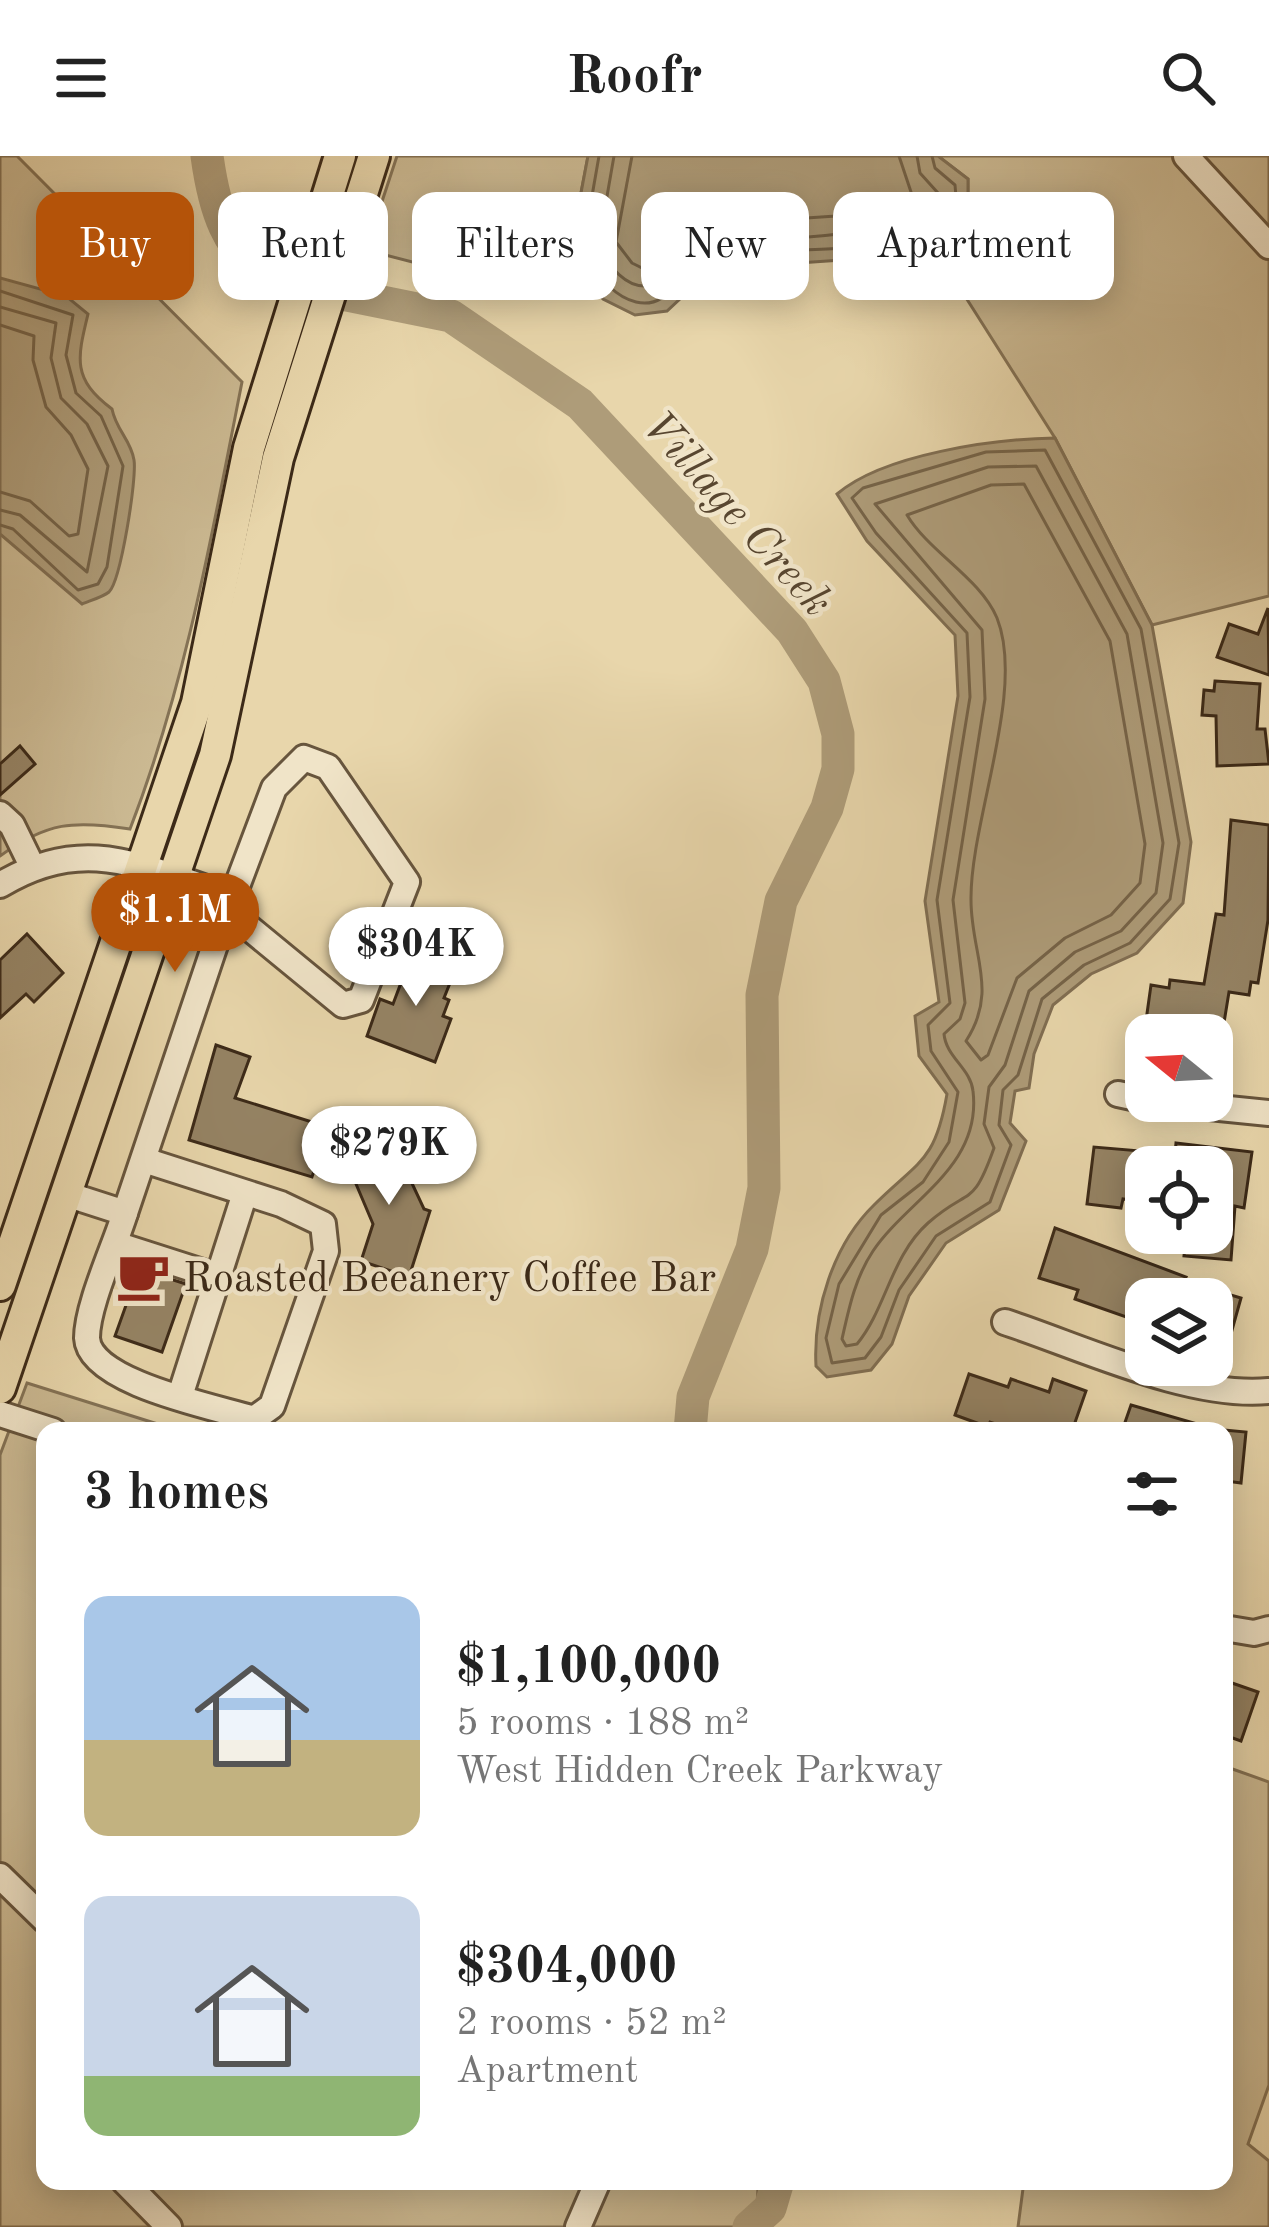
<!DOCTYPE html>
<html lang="en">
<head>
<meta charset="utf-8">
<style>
  body { margin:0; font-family:"Old Standard TT",serif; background:#f2f2f2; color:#222; height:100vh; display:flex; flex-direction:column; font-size:45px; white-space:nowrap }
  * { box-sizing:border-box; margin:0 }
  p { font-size:39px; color:#767676 }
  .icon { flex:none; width:66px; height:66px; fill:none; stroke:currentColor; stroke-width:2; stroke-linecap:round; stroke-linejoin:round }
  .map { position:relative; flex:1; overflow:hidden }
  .side { position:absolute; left:36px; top:1266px; width:1197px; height:768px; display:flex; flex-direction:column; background:#fff; border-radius:24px; box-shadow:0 6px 30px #0003 }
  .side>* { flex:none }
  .top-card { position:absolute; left:36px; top:36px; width:1197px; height:108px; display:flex; gap:24px }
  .needle { width:78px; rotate:288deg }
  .fabs { position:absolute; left:1125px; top:858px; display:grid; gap:24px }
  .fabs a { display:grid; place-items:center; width:108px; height:108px; border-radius:24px; background:#fff; box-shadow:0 6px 30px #0003; font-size:60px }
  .price { position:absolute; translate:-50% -102px; padding:0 27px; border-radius:42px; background:#fff; color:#222; font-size:39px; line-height:78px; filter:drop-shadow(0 3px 6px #0008) }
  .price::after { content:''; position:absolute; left:50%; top:72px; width:36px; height:27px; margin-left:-18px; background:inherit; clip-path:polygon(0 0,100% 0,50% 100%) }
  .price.current { background:#b45309; color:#fff }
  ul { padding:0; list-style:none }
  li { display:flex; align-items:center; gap:36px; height:300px; padding:0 48px }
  li span { display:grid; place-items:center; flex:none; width:336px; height:240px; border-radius:24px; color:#555 }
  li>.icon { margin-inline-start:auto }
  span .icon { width:144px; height:144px; fill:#fffc; stroke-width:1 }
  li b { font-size:51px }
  h2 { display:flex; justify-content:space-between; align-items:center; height:144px; padding:0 48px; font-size:51px }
  .pill { padding:0 42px; border-radius:24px; background:#fff; box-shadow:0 6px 30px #0003; font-size:42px; line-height:108px }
  .pill.current { background:#b45309; color:#fff }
  header { display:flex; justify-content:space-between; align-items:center; height:156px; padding:0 48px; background:#fff; font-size:54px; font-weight:700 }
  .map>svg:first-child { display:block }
</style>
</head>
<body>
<header><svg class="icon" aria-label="menu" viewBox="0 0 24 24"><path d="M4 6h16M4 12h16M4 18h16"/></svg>Roofr<svg class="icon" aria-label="search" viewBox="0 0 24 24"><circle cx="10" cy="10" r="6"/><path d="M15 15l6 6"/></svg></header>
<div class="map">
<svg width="1269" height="2071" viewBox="0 0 1269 2071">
  <rect width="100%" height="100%" fill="#e8d6ab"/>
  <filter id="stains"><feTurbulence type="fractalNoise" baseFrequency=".00167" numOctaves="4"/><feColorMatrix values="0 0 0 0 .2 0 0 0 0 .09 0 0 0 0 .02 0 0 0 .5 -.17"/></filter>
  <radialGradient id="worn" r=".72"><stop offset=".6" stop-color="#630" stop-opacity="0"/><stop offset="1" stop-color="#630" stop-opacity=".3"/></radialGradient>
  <g fill="#cbb992" stroke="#847255" stroke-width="3">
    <path d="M0,0H17L242,226C212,378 186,528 130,673C74,664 47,666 0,700Z"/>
    <path d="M397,0H588L569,100L500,57L478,123L366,94Z"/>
    <path d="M938,0H1269V440L1152,469L1055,282L930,85L968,48V23Z"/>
    <path d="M27,1227L180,1275H45V2025H758L757,2071H0V1299Z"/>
    <path d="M1224,1610L1269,1626V1929L1248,1988L1269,2005V2071H1018L1024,2025H1224Z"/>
  </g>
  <g fill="#ae9c79" stroke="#806e52" stroke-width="3">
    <path d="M588,0H938L968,23V48L930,85L842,104L712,113L667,155L635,159L603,143L569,100Z"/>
    <path d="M0,122L66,140L88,158C77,203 72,223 112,253C116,274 131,284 134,304C137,322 121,424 109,436C103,441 89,445 82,448L0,378Z"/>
    <path d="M1055,282L1152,469L1191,686L1183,747L1137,797L1091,818L1053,849L1034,898L1029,932L1015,935L1010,967L1026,985L999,1054L946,1087L909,1140L892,1188L871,1214L827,1221L816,1210C813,1154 833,1089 874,1049C919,1004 935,1007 947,938L919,900L915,860L939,846L925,745L958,540L955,479L867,385L837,338C884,298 994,283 1055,282Z"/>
  </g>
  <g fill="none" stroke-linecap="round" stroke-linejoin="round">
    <g stroke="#756348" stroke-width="3">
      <path d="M599,0L582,97C596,115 611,140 636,146C672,155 682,108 712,101C790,83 901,115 956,41L955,29L935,12L932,0"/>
      <path d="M614,0L598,92C609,108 624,132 647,130C674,128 685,89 715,86C774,80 902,88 938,37L920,17L917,0"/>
      <path d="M632,0L616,86L632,107L644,113L703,69L836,60L908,43L911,36L899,0"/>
      <path d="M0,135L73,159L66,199L76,237L101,260L123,310L107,411L98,428L78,434L13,373L0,369"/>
      <path d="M0,151L56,167L51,202L61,242L87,268L108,310L87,416L20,359L0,354"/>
      <path d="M0,169L34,180L33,204L46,251L71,279L88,313L78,378L69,380L30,345L0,336"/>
      <path d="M1045,294L1141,473L1179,687L1170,743L1130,787L1084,809L1042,843L1018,919L1003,934L999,969L1011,989L990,1046L936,1080L899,1134L881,1181L865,1202L832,1207L826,1182L839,1128L881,1059L923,1026L949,986L958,936L931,895L928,869L950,847L937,744L970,541L967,477L876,377L852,342L863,332L986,296Z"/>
      <path d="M1036,310L1127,478L1163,687L1156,737L1121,775L1075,796L1029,835L1005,909L989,931L984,968L994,992C972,1054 970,1030 928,1067C891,1100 886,1153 857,1188L846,1190L842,1183C849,1152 855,1122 873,1095C908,1043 982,1011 973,935C971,913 946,901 944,878L960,863L965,847L953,744L985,543L982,474L875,348L988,311Z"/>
      <path d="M1024,328L1110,485L1145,688L1140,727L1111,759L1065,782L1017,822L988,899L981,904L966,885C999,834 971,799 971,744C970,665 1026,535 997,462C980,422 929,396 907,359L991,329Z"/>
    </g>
    <g stroke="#ae9c79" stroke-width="33">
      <path d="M207,0C214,51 226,96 273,124L451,160L580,248L792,475L824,525L838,578V613L827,652L781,745L762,839L764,1032L752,1093L693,1241L690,1275"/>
      <path d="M749,2071L770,2052L778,2025"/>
    </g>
  </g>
  <g fill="#958364" stroke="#3c2a18" stroke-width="3">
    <path d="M1268,452L1269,519L1217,501L1229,468L1258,478Z"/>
    <path d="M1215,525L1260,528L1257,573H1265L1269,608L1217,610L1216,560L1202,559L1204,534L1214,535Z"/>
    <path d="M20,590L35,608L0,639V608Z"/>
    <path d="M1231,664L1269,669L1268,764L1258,827L1251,826L1249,839L1229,836L1222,879H1144L1151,829L1169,832L1170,824L1204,828L1216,758L1224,759Z"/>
    <path d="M27,778L63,817L34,846L26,838L0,862V804Z"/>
    <path d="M413,795L456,812L444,842L449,844L443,860L451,863L435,906L367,880L380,843L393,848Z"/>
    <path d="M216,889L250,901L235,942L328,971L312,1021L189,984Z"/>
    <path d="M378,986L395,991L424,1053L430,1055L409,1121L361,1105L373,1068L345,1002Z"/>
    <path d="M1176,987L1252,996L1244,1052L1235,1050L1231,1104L1184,1100L1186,1077H1212L1215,1011H1146V1046L1123,1043L1121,1052L1087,1048L1094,991L1175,998Z"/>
    <path d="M1055,1072L1186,1121L1184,1125L1241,1142L1227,1192L1212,1187V1143H1146V1168L1075,1143L1078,1134L1039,1122Z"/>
    <path d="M139,1113L186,1128L162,1196L115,1180Z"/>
    <path d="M969,1218L1008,1231L1011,1223L1049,1236L1053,1223L1086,1235L1072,1275H1017L990,1266L988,1271L955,1259Z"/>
    <path d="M1131,1249L1201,1269L1200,1275H1122Z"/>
    <path d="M1224,1274L1246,1276L1241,1327L1226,1325Z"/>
    <path d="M1232,1527L1258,1536L1241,1585L1224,1579V1538L1228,1539Z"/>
  </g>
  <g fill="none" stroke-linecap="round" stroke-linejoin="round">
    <g stroke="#67553d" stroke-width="30">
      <g id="minor">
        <path d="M1186,0L1269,90"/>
        <path d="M0,658L12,669L32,710"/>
        <path d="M0,729C87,676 144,713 233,741L242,766L343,849L361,844L407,726L328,611L304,602L274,632L217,783L125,1057L66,1038"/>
        <path d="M1118,938L1146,944"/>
        <path d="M1150,945L1269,957"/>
        <path d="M125,1057C115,1090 87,1149 87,1182C89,1227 216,1251 254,1263L272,1250L326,1095L323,1068L281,1048L144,1004"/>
        <path d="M115,1088L218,1121"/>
        <path d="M1005,1166C1081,1191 1190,1243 1269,1235"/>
        <path d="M180,1240L245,1037"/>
        <path d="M0,1258L53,1275"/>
        <path d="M1224,1472L1254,1477L1269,1473"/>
        <path d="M0,1720L45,1764"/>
        <path d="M124,2025L169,2071"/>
        <path d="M578,2071L598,2025"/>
      </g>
    </g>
    <g stroke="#3c2a18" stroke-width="36">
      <g id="major">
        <path d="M0,1129L197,547L249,292L340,0"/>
        <path d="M0,1232L215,599L278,302L374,0"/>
      </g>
    </g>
    <use href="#minor" stroke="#f0e4c8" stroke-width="24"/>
    <use href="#major" stroke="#e8d6ab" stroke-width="30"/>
  </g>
  <defs>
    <g id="cafe-bare" transform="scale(4.14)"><path d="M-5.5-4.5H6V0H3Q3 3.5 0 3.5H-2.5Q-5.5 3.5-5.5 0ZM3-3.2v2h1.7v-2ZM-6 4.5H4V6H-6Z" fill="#8f2418" stroke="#f0e4c8" stroke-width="2.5" paint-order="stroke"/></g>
  </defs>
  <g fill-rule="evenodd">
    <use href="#cafe-bare" x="143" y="1120"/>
  </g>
  <g text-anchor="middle" stroke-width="9" stroke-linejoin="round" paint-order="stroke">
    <g font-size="42" fill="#3c2a18" stroke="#f0e4c8" text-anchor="start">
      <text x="183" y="1135">Roasted Beeanery Coffee Bar</text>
    </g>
    <g font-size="45" font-style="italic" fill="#584630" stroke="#f0e4c8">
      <text transform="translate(739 356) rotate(48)" y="16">Village Creek</text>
    </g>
  </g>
  <rect width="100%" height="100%" filter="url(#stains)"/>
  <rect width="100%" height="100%" fill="url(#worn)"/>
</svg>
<div class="fabs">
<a><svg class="needle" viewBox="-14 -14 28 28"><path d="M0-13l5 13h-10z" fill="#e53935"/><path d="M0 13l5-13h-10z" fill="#767676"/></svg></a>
<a><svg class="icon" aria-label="locate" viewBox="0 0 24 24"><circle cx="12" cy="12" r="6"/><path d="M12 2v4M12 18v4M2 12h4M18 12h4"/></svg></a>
<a><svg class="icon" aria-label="layers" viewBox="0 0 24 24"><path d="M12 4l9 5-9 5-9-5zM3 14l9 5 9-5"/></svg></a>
</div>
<b class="price current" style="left:175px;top:819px">$1.1M</b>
<b class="price" style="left:416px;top:853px">$304K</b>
<b class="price" style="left:389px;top:1052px">$279K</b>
<div class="top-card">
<a class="pill current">Buy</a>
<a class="pill">Rent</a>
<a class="pill">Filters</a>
<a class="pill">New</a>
<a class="pill">Apartment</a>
</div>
<section class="side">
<h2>3 homes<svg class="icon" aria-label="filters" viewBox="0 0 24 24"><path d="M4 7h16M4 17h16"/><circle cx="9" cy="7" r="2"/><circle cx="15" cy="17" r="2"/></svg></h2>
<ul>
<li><span style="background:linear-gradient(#a9c7e8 60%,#c2b280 0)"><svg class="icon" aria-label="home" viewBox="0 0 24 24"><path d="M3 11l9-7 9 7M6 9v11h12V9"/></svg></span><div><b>$1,100,000</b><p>5 rooms · 188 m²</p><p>West Hidden Creek Parkway</p></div></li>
<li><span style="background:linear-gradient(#c9d6e8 75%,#8fb573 0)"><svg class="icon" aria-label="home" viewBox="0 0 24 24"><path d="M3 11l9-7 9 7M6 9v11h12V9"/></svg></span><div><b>$304,000</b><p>2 rooms · 52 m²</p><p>Apartment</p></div></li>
</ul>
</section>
</div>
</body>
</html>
